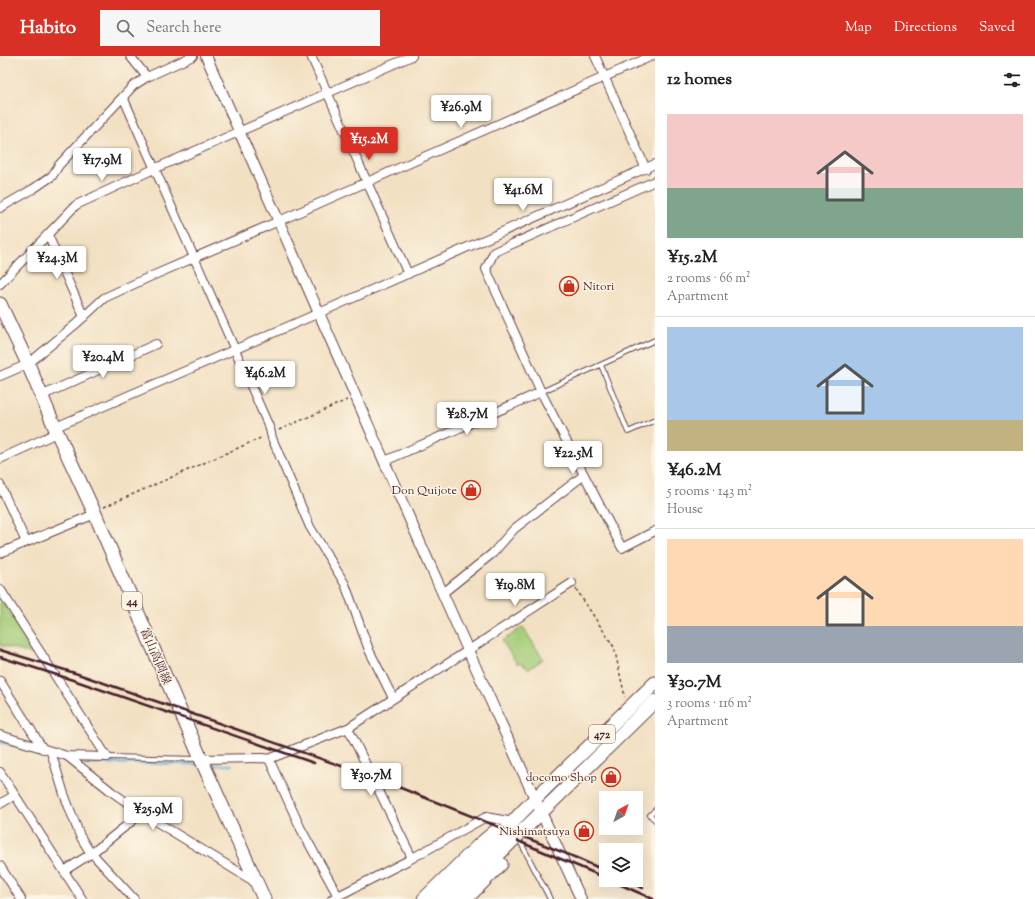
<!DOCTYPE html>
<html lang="en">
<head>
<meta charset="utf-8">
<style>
  body { margin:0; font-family:"Sorts Mill Goudy","Noto Serif JP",serif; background:#f6f6f6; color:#202124; height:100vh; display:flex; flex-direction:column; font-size:15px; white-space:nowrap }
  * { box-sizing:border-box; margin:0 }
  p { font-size:13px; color:#757577 }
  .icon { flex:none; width:22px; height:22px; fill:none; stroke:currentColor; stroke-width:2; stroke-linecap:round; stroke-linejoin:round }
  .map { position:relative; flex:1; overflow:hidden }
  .sheet { display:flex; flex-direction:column; background:#fff; width:380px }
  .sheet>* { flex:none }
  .needle { width:26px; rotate:40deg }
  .controls { position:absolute; left:599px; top:735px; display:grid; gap:8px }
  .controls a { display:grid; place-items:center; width:44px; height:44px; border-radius:0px; background:#fff; box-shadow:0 4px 16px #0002; font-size:20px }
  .price { position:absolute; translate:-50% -34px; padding:0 9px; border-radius:4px; background:#fff; color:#222; font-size:13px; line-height:26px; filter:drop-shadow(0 1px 2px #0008) }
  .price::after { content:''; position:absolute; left:50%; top:24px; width:12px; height:9px; margin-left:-6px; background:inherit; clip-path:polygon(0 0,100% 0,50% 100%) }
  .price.on { background:#d93025; color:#fff }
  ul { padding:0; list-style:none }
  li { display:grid; align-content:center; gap:8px; height:212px; padding:0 12px }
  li+li { border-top:1px solid #e0e0e0 }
  li span { display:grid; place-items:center; height:124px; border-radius:0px; color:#555 }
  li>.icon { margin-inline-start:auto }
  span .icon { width:72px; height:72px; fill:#fffc; stroke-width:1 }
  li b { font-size:17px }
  h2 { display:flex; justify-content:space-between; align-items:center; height:48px; padding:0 12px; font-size:17px }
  header { display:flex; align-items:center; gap:24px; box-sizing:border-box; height:56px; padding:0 20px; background:#d93025; color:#fff }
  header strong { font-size:19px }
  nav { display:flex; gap:22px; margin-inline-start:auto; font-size:14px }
  .search { width:280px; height:36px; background:#f6f6f6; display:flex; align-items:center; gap:10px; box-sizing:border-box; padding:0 14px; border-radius:0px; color:#757577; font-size:15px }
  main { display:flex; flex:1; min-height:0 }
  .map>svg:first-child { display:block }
</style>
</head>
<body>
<header>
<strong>Habito</strong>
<div class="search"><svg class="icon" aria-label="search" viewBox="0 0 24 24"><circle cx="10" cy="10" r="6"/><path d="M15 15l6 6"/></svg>Search here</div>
<nav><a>Map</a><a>Directions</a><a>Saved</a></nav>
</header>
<main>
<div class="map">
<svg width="655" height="843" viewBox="0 0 655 843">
  <rect width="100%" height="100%" fill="#fcf5e5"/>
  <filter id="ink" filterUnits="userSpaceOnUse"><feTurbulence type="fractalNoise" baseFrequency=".025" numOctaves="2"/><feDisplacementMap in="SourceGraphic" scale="8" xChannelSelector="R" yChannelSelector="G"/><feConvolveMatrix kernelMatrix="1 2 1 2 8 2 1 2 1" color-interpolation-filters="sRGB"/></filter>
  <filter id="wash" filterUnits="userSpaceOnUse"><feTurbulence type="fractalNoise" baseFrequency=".012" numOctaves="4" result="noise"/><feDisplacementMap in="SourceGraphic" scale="16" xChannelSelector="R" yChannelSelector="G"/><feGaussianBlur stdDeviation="0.9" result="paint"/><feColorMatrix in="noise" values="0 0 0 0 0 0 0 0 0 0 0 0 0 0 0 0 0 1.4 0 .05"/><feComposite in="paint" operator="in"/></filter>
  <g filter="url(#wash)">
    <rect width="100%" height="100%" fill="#f2e0c2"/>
    <g fill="#a6ce7a" stroke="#787652">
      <path d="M0,541L36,599L0,589Z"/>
      <path d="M523,571L543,603L529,613L520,607L517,608L502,585Z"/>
    </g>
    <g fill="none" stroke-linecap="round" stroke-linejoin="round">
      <g stroke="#64aada" stroke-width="2.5">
        <path d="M0,686L39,697"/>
        <path d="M87,707L199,708"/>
        <path d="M208,709H232"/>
      </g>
    </g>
  </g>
  <g filter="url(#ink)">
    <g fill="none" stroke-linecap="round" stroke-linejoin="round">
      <g stroke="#633c42" stroke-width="6">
        <g id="service">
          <path d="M601,309L628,376L655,364"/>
          <path d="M541,336L655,284"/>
          <path d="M107,701L199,703"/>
          <path d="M655,754L650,759L655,764"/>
          <path d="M521,787L550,843"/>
        </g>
      </g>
      <g stroke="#633c42" stroke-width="10">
        <g id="minor">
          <path d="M130,0L147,21"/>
          <path d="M311,0L408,218"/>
          <path d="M595,0L646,113"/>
          <path d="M123,41L270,373L272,382L310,471L345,528L369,594L393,642"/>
          <path d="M655,125L494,196L486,213L541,336L622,492L655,475"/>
          <path d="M0,152L33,133L52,120L59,109L133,30L147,21L193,0"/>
          <path d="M48,179L84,261"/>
          <path d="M0,228L76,149L154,113L412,0"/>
          <path d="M0,320L28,308L76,268L104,242L145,223L279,165L652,0"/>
          <path d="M41,340L156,288"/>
          <path d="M0,403L50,380L58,370L326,254L655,108"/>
          <path d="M385,405L541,336"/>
          <path d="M0,429L26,486"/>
          <path d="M0,497L95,458"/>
          <path d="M0,533L107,701"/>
          <path d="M443,537L493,497L514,473L584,419"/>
          <path d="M0,625L43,693"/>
          <path d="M348,672L412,802"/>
          <path d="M0,679L67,700L107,701"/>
          <path d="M51,696L64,738L80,780L88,793L134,843"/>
          <path d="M67,700L112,736L142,757L255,826"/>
          <path d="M200,703L263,702L269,703L348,672L572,527"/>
          <path d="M269,703L301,773L338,840"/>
          <path d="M0,716L82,843"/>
          <path d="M0,748L15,739"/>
          <path d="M0,810L21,843"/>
          <path d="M64,815L92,797L142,757"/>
          <path d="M332,843L407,805L486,761L508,765"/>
        </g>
      </g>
      <g stroke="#633c42" stroke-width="12">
        <path id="tertiary" d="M206,0C330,281 452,564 581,843"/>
      </g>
      <g stroke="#633c42" stroke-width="15">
        <path id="primary" d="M0,248L28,308L56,374L95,458L201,703L264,843"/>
      </g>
      <g stroke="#633c42" stroke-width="15">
        <g id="trunk">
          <path d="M424,843L479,789L497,774"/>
          <path d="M439,843L483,800L520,758L550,728L655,627"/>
          <path d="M453,843L655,645"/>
          <path d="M466,843L501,808"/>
        </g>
      </g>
      <g stroke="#633c42" stroke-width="1.5" stroke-dasharray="3 3" stroke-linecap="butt">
        <path d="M279,374L347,344"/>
        <path d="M104,451L263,381"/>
        <path d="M576,533L614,591L625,641"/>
      </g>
      <use href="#service" stroke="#fff" stroke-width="4"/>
      <use href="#minor" stroke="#fff" stroke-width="8"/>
      <use href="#tertiary" stroke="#fff" stroke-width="10"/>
      <use href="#primary" stroke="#fff" stroke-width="13"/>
      <use href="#trunk" stroke="#fff" stroke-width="13"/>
      <g stroke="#4a1f2b" stroke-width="2.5">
        <path d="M0,594L78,618L373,721L572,800L606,815"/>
        <path d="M0,601L76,625L314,707"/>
        <path d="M518,785L606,822"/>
        <path d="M610,824L653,843"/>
        <path d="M625,824L643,832"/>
      </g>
    </g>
  </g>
  <defs>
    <g id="shop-ring" transform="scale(1)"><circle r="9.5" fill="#fcf5e5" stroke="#c8321e" stroke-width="1.5"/><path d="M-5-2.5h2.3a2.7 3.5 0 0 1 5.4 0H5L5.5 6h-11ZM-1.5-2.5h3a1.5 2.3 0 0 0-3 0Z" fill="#c8321e"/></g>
  </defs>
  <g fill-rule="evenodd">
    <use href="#shop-ring" x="569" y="230"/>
    <use href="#shop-ring" x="471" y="434"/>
    <use href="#shop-ring" x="611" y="721"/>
    <use href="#shop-ring" x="584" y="775"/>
  </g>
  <g text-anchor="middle" stroke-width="3" stroke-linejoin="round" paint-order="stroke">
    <g fill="#fcf5e5" stroke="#7f5f63" stroke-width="1">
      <rect x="122" y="536" width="20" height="18" rx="3"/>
      <rect x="589" y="669" width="26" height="18" rx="3"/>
    </g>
    <g font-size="11" font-weight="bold" fill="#4a1f2b">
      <text x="132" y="549">44</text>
      <text x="602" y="682">472</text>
    </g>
    <g font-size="12" fill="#4a1f2b" stroke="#fcf5e5" text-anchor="end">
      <text x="583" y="234" text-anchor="start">Nitori</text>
      <text x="457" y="438">Don Quijote</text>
      <text x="597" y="725">docomo Shop</text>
      <text x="570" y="779">Nishimatsuya</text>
    </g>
    <g font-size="12" fill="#4a1f2b" stroke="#fcf5e5">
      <text transform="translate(156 600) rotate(67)" y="4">富山高岡線</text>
    </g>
  </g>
</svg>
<div class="controls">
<a><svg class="needle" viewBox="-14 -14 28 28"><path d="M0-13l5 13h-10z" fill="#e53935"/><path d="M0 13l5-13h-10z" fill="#757577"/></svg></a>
<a><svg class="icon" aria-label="layers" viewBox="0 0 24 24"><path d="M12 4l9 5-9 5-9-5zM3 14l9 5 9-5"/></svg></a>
</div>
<b class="price" style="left:461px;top:73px">¥26.9M</b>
<b class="price on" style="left:369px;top:105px">¥15.2M</b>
<b class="price" style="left:102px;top:126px">¥17.9M</b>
<b class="price" style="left:523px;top:156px">¥41.6M</b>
<b class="price" style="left:57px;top:224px">¥24.3M</b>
<b class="price" style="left:103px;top:323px">¥20.4M</b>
<b class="price" style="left:265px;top:339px">¥46.2M</b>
<b class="price" style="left:467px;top:380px">¥28.7M</b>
<b class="price" style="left:573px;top:419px">¥22.5M</b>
<b class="price" style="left:515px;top:551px">¥19.8M</b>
<b class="price" style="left:371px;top:741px">¥30.7M</b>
<b class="price" style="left:153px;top:775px">¥25.9M</b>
</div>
<section class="sheet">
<h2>12 homes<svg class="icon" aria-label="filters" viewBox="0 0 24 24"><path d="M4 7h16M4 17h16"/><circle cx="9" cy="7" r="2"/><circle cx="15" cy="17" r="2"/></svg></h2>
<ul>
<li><span style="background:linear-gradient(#f6c9c9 60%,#7fa58c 0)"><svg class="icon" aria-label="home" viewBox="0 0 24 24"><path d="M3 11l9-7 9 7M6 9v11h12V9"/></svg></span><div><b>¥15.2M</b><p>2 rooms · 66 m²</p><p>Apartment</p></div></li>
<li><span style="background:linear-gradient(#a9c7e8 75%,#c2b280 0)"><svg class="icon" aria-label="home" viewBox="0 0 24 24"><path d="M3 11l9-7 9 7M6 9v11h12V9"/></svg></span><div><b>¥46.2M</b><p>5 rooms · 143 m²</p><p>House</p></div></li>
<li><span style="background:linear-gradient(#ffd9b3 70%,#9aa5b1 0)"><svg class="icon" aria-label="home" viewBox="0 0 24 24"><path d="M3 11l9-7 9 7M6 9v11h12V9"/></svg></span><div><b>¥30.7M</b><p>3 rooms · 116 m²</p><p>Apartment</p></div></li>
</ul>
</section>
</main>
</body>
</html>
